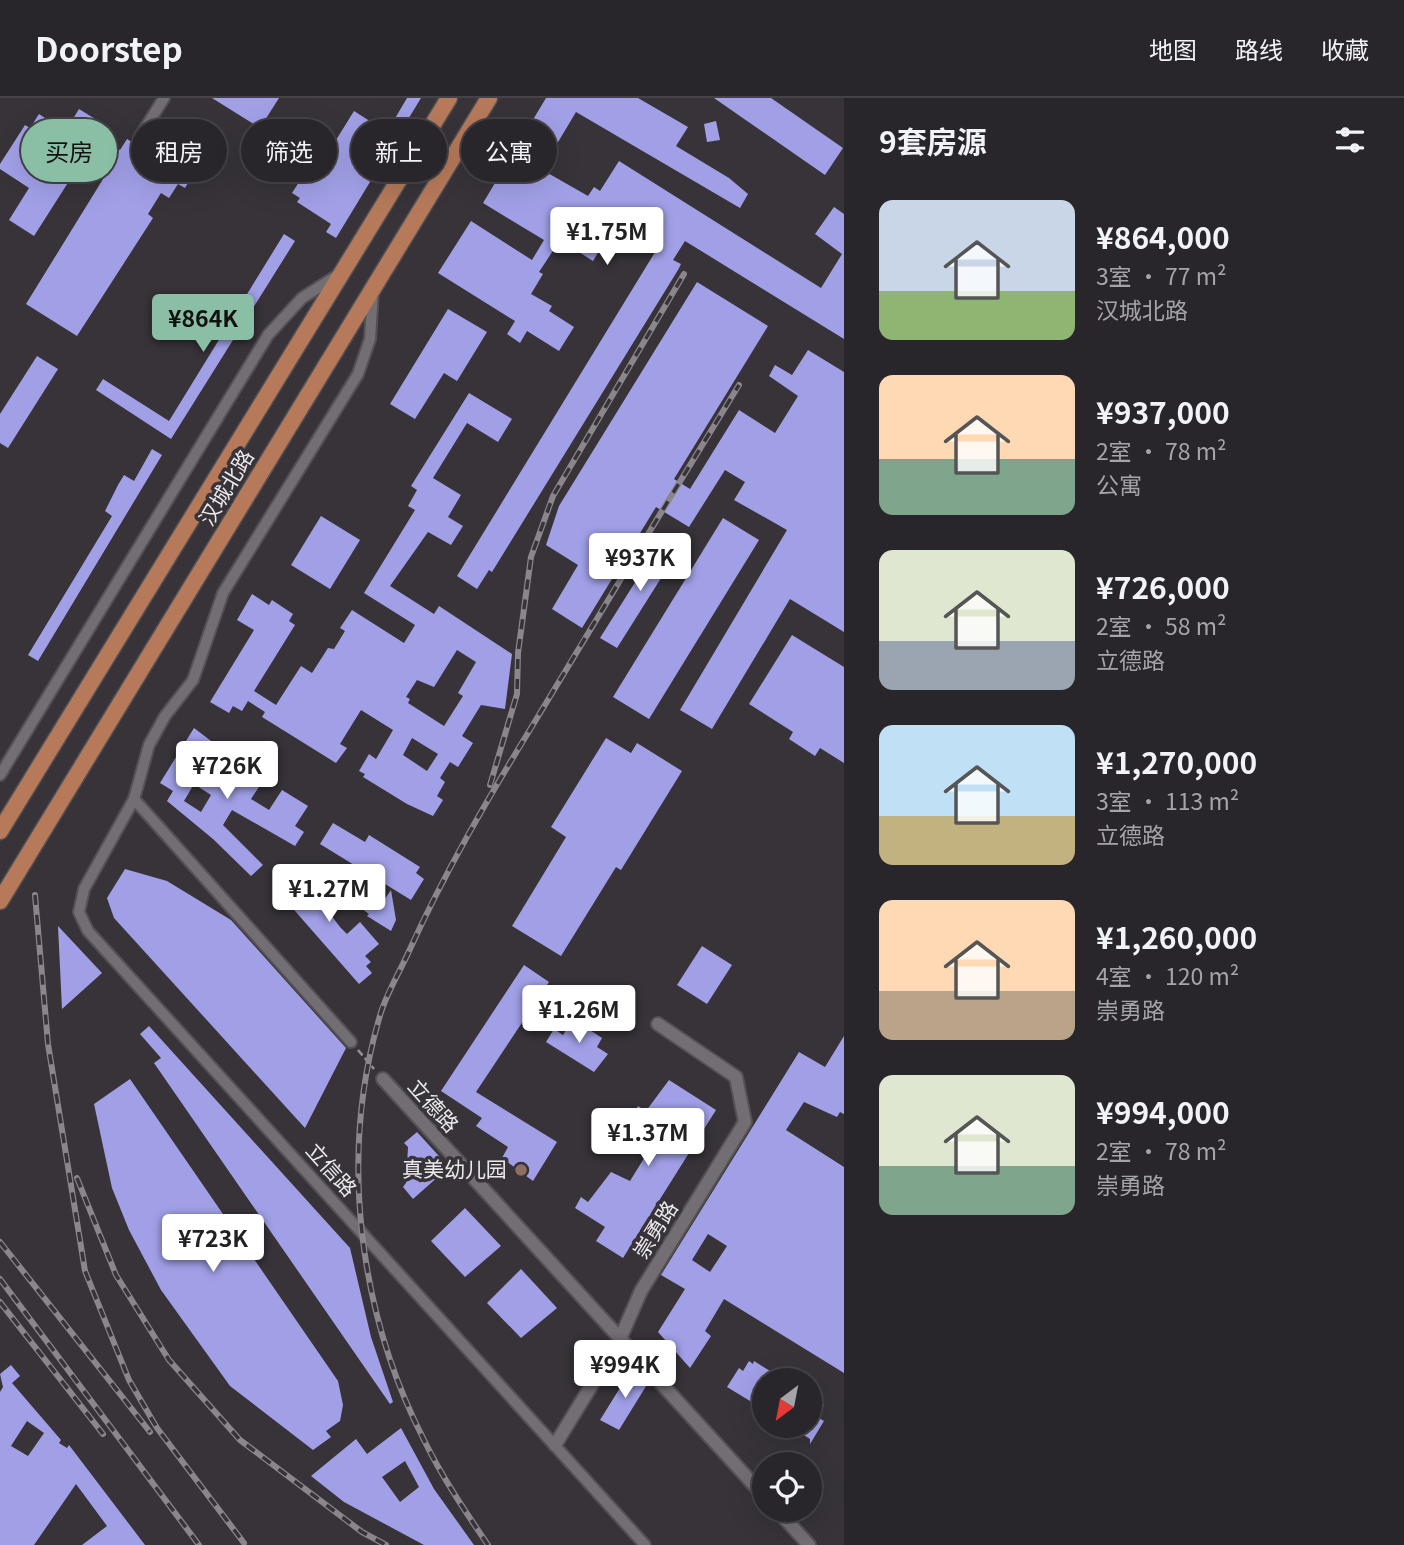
<!DOCTYPE html>
<html lang="zh">
<head>
<meta charset="utf-8">
<style>
  body { margin:0; font-family:Georgia,"Noto Sans SC",serif; background:#353237; color:#f1f3f6; height:100vh; display:flex; flex-direction:column; font-size:26px; white-space:nowrap }
  * { box-sizing:border-box; margin:0 }
  p { font-size:23px; color:#a5a5a9 }
  .icon { flex:none; width:38px; height:38px; fill:none; stroke:currentColor; stroke-width:2; stroke-linecap:round; stroke-linejoin:round }
  .map { position:relative; flex:1; overflow:hidden }
  .details { display:flex; flex-direction:column; background:#29262b; width:560px }
  .details>* { flex:none }
  .banner { position:absolute; left:21px; top:21px; width:665px; height:63px; display:flex; gap:14px }
  .needle { width:46px; rotate:212deg }
  .controls { position:absolute; left:752px; top:1270px; display:grid; gap:14px }
  .controls a { display:grid; place-items:center; width:70px; height:70px; border-radius:50%; background:#29262b; box-shadow:0 7px 28px #0002,0 0 0 2px #454347; font-size:35px }
  .price { position:absolute; translate:-50% -60px; padding:0 16px; border-radius:7px; background:#fff; color:#222; font-size:23px; line-height:46px; filter:drop-shadow(0 2px 4px #0008) }
  .price::after { content:''; position:absolute; left:50%; top:42px; width:21px; height:16px; margin-left:-10px; background:inherit; clip-path:polygon(0 0,100% 0,50% 100%) }
  .price.current { background:#8abfa5; color:#111 }
  ul { padding:0; list-style:none }
  li { display:flex; align-items:center; gap:21px; height:175px; padding:0 35px }
  li span { display:grid; place-items:center; flex:none; width:196px; height:140px; border-radius:14px; color:#555 }
  li>.icon { margin-inline-start:auto }
  span .icon { width:84px; height:84px; fill:#fffc; stroke-width:1 }
  li b { font-size:30px }
  h2 { display:flex; justify-content:space-between; align-items:center; height:84px; padding:0 35px; font-size:30px }
  .pill { padding:0 24px; border-radius:32px; background:#29262b; box-shadow:0 7px 28px #0002,0 0 0 2px #454347; font-size:24px; line-height:63px }
  .pill.current { background:#8abfa5; color:#111 }
  header { display:flex; align-items:center; gap:42px; box-sizing:border-box; height:98px; padding:0 35px; background:#29262b; border-bottom:2px solid #454347 }
  header strong { font-size:33px }
  nav { display:flex; gap:38px; margin-inline-start:auto; font-size:24px }
  main { display:flex; flex:1; min-height:0 }
  .map>svg:first-child { display:block }
</style>
</head>
<body>
<header>
<strong>Doorstep</strong>
<nav><a>地图</a><a>路线</a><a>收藏</a></nav>
</header>
<main>
<div class="map">
<svg width="844" height="1447" viewBox="0 0 844 1447">
  <rect width="100%" height="100%" fill="#373339"/>
  <g fill="#a1a0e7" fill-rule="evenodd">
    <path d="M212,0H279L260,30Z"/>
    <path d="M407,0H421L336,140L326,134L331,126L297,104L300,100L292,95L308,70L311,67L318,71L354,13L387,34Z"/>
    <path d="M546,0H638L688,29L676,48L729,80L748,96L740,110L576,14L542,71L546,74L588,98L594,89L600,93L619,63L821,190L842,156L815,136L834,109L844,116V241L685,143L673,162L681,166L678,172L492,474L489,472L477,491L457,478L660,146L619,120L593,163L560,142L539,174L543,176L531,196L552,208L549,213L574,229L559,253L527,233L520,245L507,236L515,223L438,175L471,123L532,162L544,142L483,105Z"/>
    <path d="M714,0H771L843,50L825,77Z"/>
    <path d="M79,11L105,27L98,38L120,52L127,41L191,80L185,90L178,86L169,100L161,95L148,116L153,120L77,238L26,206L108,73L85,58L34,138L9,122L29,90L0,71V66L25,27L30,30L39,16L48,22L39,36L57,47Z"/>
    <path d="M716,23L720,42L707,44L704,26Z"/>
    <path d="M284,136L295,143L171,341L96,292L103,281L169,323Z"/>
    <path d="M697,184L768,228L674,381L690,391L739,312L775,335L798,298L769,278L775,267L792,277L808,252L844,274V534L790,501L712,631L680,612L787,432L734,402L745,384L725,372L689,429L656,409L582,530L552,511L578,467L546,447L559,408Z"/>
    <path d="M448,211L487,234L457,283L444,275L415,321L390,306Z"/>
    <path d="M37,258L58,271L8,350L0,345V316Z"/>
    <path d="M469,295L512,321L498,344L467,325L433,380L461,397L448,419L463,428L451,447L428,434L390,488L434,516L439,508L512,556L505,611L481,607L462,638L473,645L458,669L450,664L440,680L445,684L437,698L443,702L433,718L407,706L363,679L365,676L359,673L369,656L376,661L393,632L361,612L340,646L347,650L336,665L262,619L265,614L248,603L242,613L233,608L229,615L210,604L254,532L237,522L252,496L269,507L272,502L293,516L289,523L295,527L254,593L276,607L301,568L312,575L328,550L334,551L345,533L340,530L352,512L404,545L415,527L364,495L415,412L408,408L417,392L411,388ZM457,552L476,564L458,595L463,598L444,628L408,605L410,601L406,599L417,582L434,589ZM412,640L438,656L427,673L403,657Z"/>
    <path d="M152,351L162,357L38,563L28,557L112,418L105,413L118,387L124,377L134,383Z"/>
    <path d="M321,418L360,442L330,491L291,467Z"/>
    <path d="M723,420L759,442L649,621L613,599Z"/>
    <path d="M663,440L680,450L617,550L600,540Z"/>
    <path d="M792,537L844,569V665L820,650L815,658L789,641L793,634L749,606Z"/>
    <path d="M194,630L215,646L203,672L226,686L238,665L264,681L251,701L269,712L282,692L308,708L295,728L304,734L295,748L232,712L223,727L263,767L251,778L213,741L167,703L173,693L160,685ZM194,686L211,697L201,714L184,703Z"/>
    <path d="M606,640L631,655L637,645L682,673L621,772L616,769L561,858L512,828L566,739L551,729Z"/>
    <path d="M333,725L365,744L369,737L420,769L416,775L424,781L411,802L320,746Z"/>
    <path d="M125,771L167,783L231,822L346,950L305,1030L114,820L107,800Z"/>
    <path d="M318,775L337,797L324,808L340,829L347,836L360,824L379,846L365,858L371,864L366,868L372,875L359,886L274,789L288,776L294,784L299,779L305,786Z"/>
    <path d="M391,792L396,822L391,833L367,818L369,816L361,810L368,800L380,808Z"/>
    <path d="M58,828L102,875L62,911Z"/>
    <path d="M702,848L732,867L707,906L677,887Z"/>
    <path d="M524,867L549,884L476,994L557,1044L533,1083L502,1060L508,1049L476,1028L482,1020L441,993Z"/>
    <path d="M573,921L602,940L597,949L608,956L594,974L546,944L554,931L563,937Z"/>
    <path d="M149,928L350,1150L371,1239L393,1304L390,1306L154,965L161,960L140,936Z"/>
    <path d="M844,938V1016L840,1014L837,1019L804,1004L786,1032L844,1069V1275L724,1201L705,1233L711,1238L690,1270L658,1234L685,1191L661,1177L799,954L825,969ZM708,1136L727,1148L710,1174L692,1162Z"/>
    <path d="M130,981L338,1283L343,1307L340,1323L326,1333L331,1339L313,1352L230,1288L161,1192L129,1132L112,1090L94,1006Z"/>
    <path d="M669,982L716,1012L623,1160L596,1143L605,1129L575,1110L581,1099L588,1104L611,1074L630,1083L659,1036L632,1018L638,1008L646,1013Z"/>
    <path d="M417,1034L449,1069L413,1101L403,1089L406,1085L408,1049L404,1045Z"/>
    <path d="M465,1110L501,1148L465,1179L431,1143Z"/>
    <path d="M521,1171L557,1210L521,1240L487,1205Z"/>
    <path d="M749,1263L753,1266L754,1263L786,1283H765V1312L727,1289L739,1270L743,1273Z"/>
    <path d="M11,1267L20,1278L12,1285L61,1342L59,1345L67,1350L69,1347L145,1447H82L107,1428L76,1386L34,1447H0V1294L3,1289L0,1276ZM27,1323L44,1335L28,1358L11,1348Z"/>
    <path d="M633,1269L648,1285L619,1332L600,1322Z"/>
    <path d="M810,1299L824,1307L817,1319L824,1323L810,1346V1341L790,1328H810Z"/>
    <path d="M401,1330L434,1391L474,1447H424L344,1404L311,1378L356,1341L367,1356ZM405,1363L419,1389L400,1404L382,1379Z"/>
  </g>
  <g fill="none" stroke-linecap="round" stroke-linejoin="round">
    <g stroke="#545155" stroke-width="14">
      <g id="minor">
        <path d="M139,40L164,0"/>
        <path d="M373,192L370,241L358,276L223,495L193,582L165,618L149,647L134,701L84,791L79,814L88,833L645,1447"/>
        <path d="M0,677L268,237L302,200L338,177"/>
        <path d="M134,701L351,944"/>
      </g>
    </g>
    <g stroke="#545155" stroke-width="16">
      <g id="tertiary">
        <path d="M383,981L765,1399"/>
        <path d="M555,1347L620,1241L641,1193L745,1024L736,979L658,926"/>
        <path d="M777,1412L809,1447"/>
      </g>
    </g>
    <g stroke="#545155" stroke-width="19">
      <g id="primary">
        <path d="M0,733L449,0"/>
        <path d="M0,803L489,0"/>
      </g>
    </g>
    <path stroke="#959296" stroke-width="2.5" stroke-dasharray="7 3.5" stroke-linecap="butt" d="M358,952L374,971"/>
    <use href="#minor" stroke="#736e74" stroke-width="10"/>
    <use href="#tertiary" stroke="#736e74" stroke-width="12"/>
    <use href="#primary" stroke="#b67a5a" stroke-width="16"/>
    <g stroke="#8a868b" stroke-width="6">
      <g id="rail">
        <path d="M490,687L517,596L518,555L531,459L553,398L684,176"/>
        <path d="M35,797L48,946L85,1173L129,1282L157,1330L244,1445"/>
        <path d="M77,1080L116,1177L169,1262L240,1342L362,1434L386,1447"/>
        <path d="M0,1144L150,1334"/>
        <path d="M0,1181L199,1447"/>
        <path d="M0,1204L103,1336"/>
        <path d="M488,1447C465,1413 442,1379 424,1342C359,1215 339,1059 379,921C385,897 400,874 410,851C445,774 487,702 531,630C600,515 669,401 739,287"/>
      </g>
    </g>
    <use href="#rail" stroke="#373339" stroke-width="3.5" stroke-dasharray="10" stroke-linecap="butt"/>
  </g>
  <circle fill="#8d6e63" stroke="#373339" stroke-width="2.5" cx="521" cy="1072" r="7"/>
  <g text-anchor="middle" stroke-width="7" stroke-linejoin="round" paint-order="stroke">
    <g font-size="21" fill="#ebe9ec" stroke="#373339">
      <text transform="translate(227 390) rotate(-59)" y="7">汉城北路</text>
      <text transform="translate(433 1008) rotate(48)" y="7">立德路</text>
      <text transform="translate(331 1072) rotate(48)" y="7">立信路</text>
      <text transform="translate(656 1132) rotate(-58)" y="7">崇勇路</text>
    </g>
    <g font-size="21" fill="#ebe9ec" stroke="#373339" text-anchor="end">
      <text x="507" y="1079">真美幼儿园</text>
    </g>
  </g>
</svg>
<div class="controls">
<a><svg class="needle" viewBox="-14 -14 28 28"><path d="M0-13l5 13h-10z" fill="#e53935"/><path d="M0 13l5-13h-10z" fill="#a5a5a9"/></svg></a>
<a><svg class="icon" aria-label="locate" viewBox="0 0 24 24"><circle cx="12" cy="12" r="6"/><path d="M12 2v4M12 18v4M2 12h4M18 12h4"/></svg></a>
</div>
<b class="price" style="left:607px;top:169px">¥1.75M</b>
<b class="price current" style="left:203px;top:256px">¥864K</b>
<b class="price" style="left:640px;top:495px">¥937K</b>
<b class="price" style="left:227px;top:703px">¥726K</b>
<b class="price" style="left:329px;top:826px">¥1.27M</b>
<b class="price" style="left:579px;top:947px">¥1.26M</b>
<b class="price" style="left:648px;top:1070px">¥1.37M</b>
<b class="price" style="left:213px;top:1176px">¥723K</b>
<b class="price" style="left:625px;top:1302px">¥994K</b>
<div class="banner">
<a class="pill current">买房</a>
<a class="pill">租房</a>
<a class="pill">筛选</a>
<a class="pill">新上</a>
<a class="pill">公寓</a>
</div>
</div>
<section class="details">
<h2>9套房源<svg class="icon" aria-label="filters" viewBox="0 0 24 24"><path d="M4 7h16M4 17h16"/><circle cx="9" cy="7" r="2"/><circle cx="15" cy="17" r="2"/></svg></h2>
<ul>
<li><span style="background:linear-gradient(#c9d6e8 65%,#8fb573 0)"><svg class="icon" aria-label="home" viewBox="0 0 24 24"><path d="M3 11l9-7 9 7M6 9v11h12V9"/></svg></span><div><b>¥864,000</b><p>3室 · 77 m²</p><p>汉城北路</p></div></li>
<li><span style="background:linear-gradient(#ffd9b3 60%,#7fa58c 0)"><svg class="icon" aria-label="home" viewBox="0 0 24 24"><path d="M3 11l9-7 9 7M6 9v11h12V9"/></svg></span><div><b>¥937,000</b><p>2室 · 78 m²</p><p>公寓</p></div></li>
<li><span style="background:linear-gradient(#dfe7d0 65%,#9aa5b1 0)"><svg class="icon" aria-label="home" viewBox="0 0 24 24"><path d="M3 11l9-7 9 7M6 9v11h12V9"/></svg></span><div><b>¥726,000</b><p>2室 · 58 m²</p><p>立德路</p></div></li>
<li><span style="background:linear-gradient(#bfe0f5 65%,#c2b280 0)"><svg class="icon" aria-label="home" viewBox="0 0 24 24"><path d="M3 11l9-7 9 7M6 9v11h12V9"/></svg></span><div><b>¥1,270,000</b><p>3室 · 113 m²</p><p>立德路</p></div></li>
<li><span style="background:linear-gradient(#ffd9b3 65%,#b9a48a 0)"><svg class="icon" aria-label="home" viewBox="0 0 24 24"><path d="M3 11l9-7 9 7M6 9v11h12V9"/></svg></span><div><b>¥1,260,000</b><p>4室 · 120 m²</p><p>崇勇路</p></div></li>
<li><span style="background:linear-gradient(#dfe7d0 65%,#7fa58c 0)"><svg class="icon" aria-label="home" viewBox="0 0 24 24"><path d="M3 11l9-7 9 7M6 9v11h12V9"/></svg></span><div><b>¥994,000</b><p>2室 · 78 m²</p><p>崇勇路</p></div></li>
</ul>
</section>
</main>
</body>
</html>
